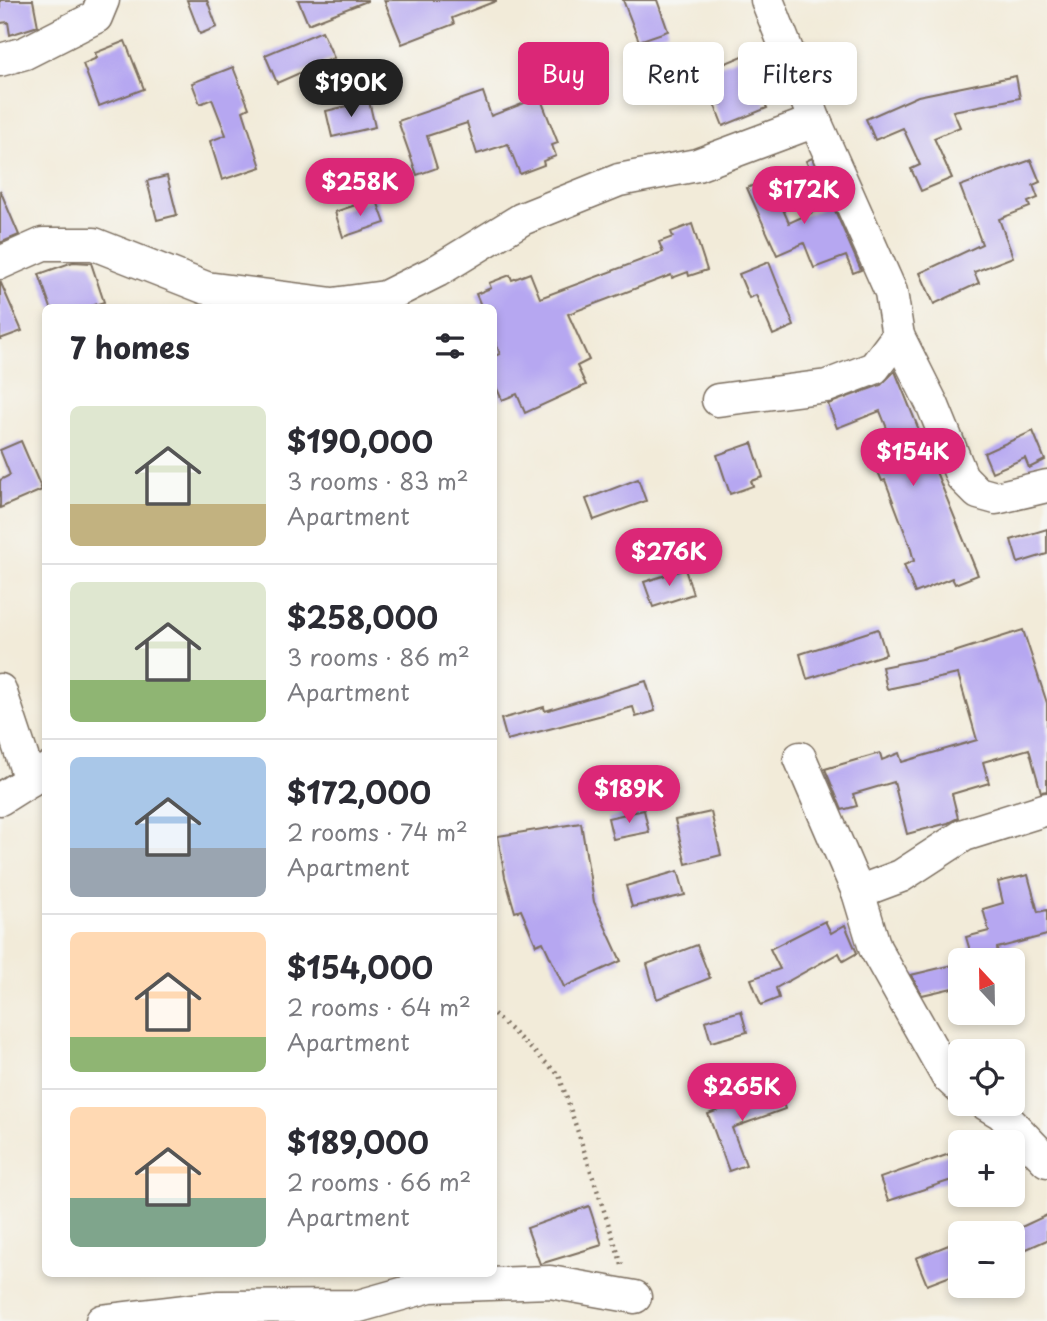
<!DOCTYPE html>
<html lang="en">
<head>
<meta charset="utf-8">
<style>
  body { margin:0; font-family:"Playpen Sans",sans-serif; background:#f7f7f7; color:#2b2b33; height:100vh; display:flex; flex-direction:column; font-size:26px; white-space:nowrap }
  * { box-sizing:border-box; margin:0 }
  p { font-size:23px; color:#7c7c81 }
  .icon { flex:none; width:38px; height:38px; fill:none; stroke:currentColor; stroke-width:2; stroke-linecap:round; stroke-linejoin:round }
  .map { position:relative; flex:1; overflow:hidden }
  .drawer { position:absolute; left:42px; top:304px; width:455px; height:973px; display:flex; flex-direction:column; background:#fff; border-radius:10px; box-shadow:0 4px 10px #0003 }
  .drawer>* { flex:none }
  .banner { position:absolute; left:518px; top:42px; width:424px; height:63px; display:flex; gap:14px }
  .needle { width:46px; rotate:338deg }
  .fabs { position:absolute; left:948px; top:948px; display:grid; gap:14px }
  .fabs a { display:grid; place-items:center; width:77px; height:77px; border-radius:10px; background:#fff; box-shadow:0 4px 10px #0003; font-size:35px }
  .price { position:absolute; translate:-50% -60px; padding:0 16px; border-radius:24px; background:#db2777; color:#fff; font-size:23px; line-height:46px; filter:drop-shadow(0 2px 4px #0008) }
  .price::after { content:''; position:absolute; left:50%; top:42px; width:21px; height:16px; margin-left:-10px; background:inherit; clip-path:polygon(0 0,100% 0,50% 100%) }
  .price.on { background:#222; color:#fff }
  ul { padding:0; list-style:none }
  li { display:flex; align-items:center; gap:21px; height:175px; padding:0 28px }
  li+li { border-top:2px solid #e1e1e2 }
  li span { display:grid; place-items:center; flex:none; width:196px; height:140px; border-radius:10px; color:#555 }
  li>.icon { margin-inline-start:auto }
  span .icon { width:84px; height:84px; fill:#fffc; stroke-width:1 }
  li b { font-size:30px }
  h2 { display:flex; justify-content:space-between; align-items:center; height:84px; padding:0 28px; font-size:30px }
  .pill { padding:0 24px; border-radius:10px; background:#fff; box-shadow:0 4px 10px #0003; font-size:24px; line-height:63px }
  .pill.on { background:#db2777; color:#fff }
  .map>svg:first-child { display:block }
</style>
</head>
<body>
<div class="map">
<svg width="1047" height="1321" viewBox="0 0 1047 1321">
  <rect width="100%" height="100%" fill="#f6f6f2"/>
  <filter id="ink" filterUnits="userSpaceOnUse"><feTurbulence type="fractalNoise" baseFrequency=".0143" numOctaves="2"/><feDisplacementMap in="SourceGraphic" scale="14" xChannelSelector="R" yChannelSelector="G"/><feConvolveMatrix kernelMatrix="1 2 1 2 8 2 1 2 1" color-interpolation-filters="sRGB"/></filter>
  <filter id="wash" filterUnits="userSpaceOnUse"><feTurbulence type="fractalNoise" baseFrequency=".00686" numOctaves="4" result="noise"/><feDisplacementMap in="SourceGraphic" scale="28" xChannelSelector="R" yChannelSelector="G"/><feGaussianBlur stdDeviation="1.57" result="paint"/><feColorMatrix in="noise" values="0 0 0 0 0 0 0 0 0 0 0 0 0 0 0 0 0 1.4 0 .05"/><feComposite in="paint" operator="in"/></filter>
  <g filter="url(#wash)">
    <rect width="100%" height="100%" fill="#f2ebd9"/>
    <g id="blocks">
      <g fill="#b6a7f1">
        <path d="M0,0H33L38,26L10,35L8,22L0,23Z"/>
        <path d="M187,0H207L217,27L200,34Z"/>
        <path d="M298,0H367V1L308,24Z"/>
        <path d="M384,0H496V1L452,18L454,24L402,44Z"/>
        <path d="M623,0H657L668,31L639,41Z"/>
        <path d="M322,31L334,58L277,83L265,55Z"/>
        <path d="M125,41L144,89L99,106L83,64L97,58L95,53Z"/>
        <path d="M745,55L767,108L723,126L702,73Z"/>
        <path d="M233,67L249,108L243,111L261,167L222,180L210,141L226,135L212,99L200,104L192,83Z"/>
        <path d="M1016,76L1020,98L953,111L960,127L934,138L952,178L921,191L911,169L920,165L903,128L875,140L866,119L918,96Z"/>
        <path d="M483,92L491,116L540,97L558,143L552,145L556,156L543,161L544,165L520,174L508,144L477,154L467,123L427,136L437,168L417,175L398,121Z"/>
        <path d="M369,101L375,127L332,137L326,111Z"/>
        <path d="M812,158L861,270L853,273L846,256L814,268L804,243L777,255L747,188L769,178L789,223L826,206L806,161Z"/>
        <path d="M1031,160L1040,182L1033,185L1038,198L1028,202L1030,207L999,219L1013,257L974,272L979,283L934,304L920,273L982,244L960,186Z"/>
        <path d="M167,176L177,215L157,220L147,181Z"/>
        <path d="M0,190L19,235L0,243Z"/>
        <path d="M376,198L385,223L343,237L335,212Z"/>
        <path d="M692,224L707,270L689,276L688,272L672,278L671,275L568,314L589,360L577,366L586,385L525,413L517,394L502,400L494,382V356L500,354L494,338V308H482L476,294L491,288L489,283L510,275L512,280L530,273L540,298L663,252L659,242L673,237L671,232Z"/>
        <path d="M73,262L91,263L104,302L85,308H51L39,274Z"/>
        <path d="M769,262L794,326L773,335L756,295L749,298L739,274Z"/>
        <path d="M0,281L22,331L0,339Z"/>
        <path d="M895,371L978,575L955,584L952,578L915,593L904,565L914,561L910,546L885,480L882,481L873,460L896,451L880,411L837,428L828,404L881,385Z"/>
        <path d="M1033,431L1045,460L1029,468L1025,458L992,472L984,453Z"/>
        <path d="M21,441L42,490L0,508V480L10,475L0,450Z"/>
        <path d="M752,443L763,477L751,481L753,486L730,494L717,455Z"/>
        <path d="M638,479L646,501L594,520L586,499Z"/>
        <path d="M1047,529V554L1018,563L1011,540Z"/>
        <path d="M685,569L693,594L653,607L644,582Z"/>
        <path d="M878,629L886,654L807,679L800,654Z"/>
        <path d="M1023,630L1047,703V791L1041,792L1029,749L983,762L989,783L952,794L958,818L948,823L907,834L894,782L853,794L857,806L842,810L825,769L880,753L882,760L899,753L902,762L977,740L958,674L887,689L882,667L951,653Z"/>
        <path d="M646,681L655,711L636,717L633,707L507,740L501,719L544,707L545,711Z"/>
        <path d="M644,810L649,832L613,839L608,818Z"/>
        <path d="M711,812L721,855L686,864L675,820Z"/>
        <path d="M581,823L594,902L621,961L564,987L543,942L536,945L521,910L515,912L505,877L498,836Z"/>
        <path d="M678,871L685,895L632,907L626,886Z"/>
        <path d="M1028,875L1038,912L1047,910V935L997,948L999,961H973L966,937L989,931L983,909L1003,903L998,882Z"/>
        <path d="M825,921L831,933L845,925L857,953L843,961L839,953L776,988L779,998L761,1005L751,979L780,969L770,949Z"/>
        <path d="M697,945L710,978L657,999L647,964Z"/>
        <path d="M961,963V986L922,995L911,975Z"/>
        <path d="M741,1011L747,1032L711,1042L705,1021Z"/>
        <path d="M778,1088L785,1109L732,1128L746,1165L729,1171L708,1114Z"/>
        <path d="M961,1150V1177L888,1201L880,1178Z"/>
        <path d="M589,1206L602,1245L540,1264L527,1228Z"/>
        <path d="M1047,1215V1240L1013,1255V1231Z"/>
        <path d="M961,1240V1272L927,1285L916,1258Z"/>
      </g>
    </g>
  </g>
  <g filter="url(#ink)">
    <use href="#blocks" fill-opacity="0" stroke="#7b6e5f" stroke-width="2"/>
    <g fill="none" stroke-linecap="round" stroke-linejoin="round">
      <g stroke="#7b6e5f" stroke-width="35">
        <g id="minor">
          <path d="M0,60L25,53L96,17L103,0"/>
          <path d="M0,263L43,244H94L206,288L333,304L385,297L437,271L522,219L619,180L697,165L815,121"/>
          <path d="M898,336L933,406L962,477L978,493L996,498L1047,486"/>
          <path d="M718,400L827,386L874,368L898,336L891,292L815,121L767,0"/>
          <path d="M0,690L30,780"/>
          <path d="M800,758L858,892L875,948L947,1076L961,1089"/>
          <path d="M0,799L46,770"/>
          <path d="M858,892L901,876L964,835L1047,809"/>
          <path d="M986,1104L1001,1113L1047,1161"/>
          <path d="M102,1321L219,1307L359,1306L430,1286L550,1282L635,1297"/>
        </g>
      </g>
      <path stroke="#7b6e5f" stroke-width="4.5" stroke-dasharray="2 5" stroke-linecap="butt" d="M494,1014L559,1075L623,1268"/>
      <use href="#minor" stroke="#fff" stroke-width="32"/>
    </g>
  </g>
</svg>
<div class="fabs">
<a><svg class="needle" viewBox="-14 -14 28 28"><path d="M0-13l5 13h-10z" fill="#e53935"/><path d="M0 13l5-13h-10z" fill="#7c7c81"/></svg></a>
<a><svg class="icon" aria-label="locate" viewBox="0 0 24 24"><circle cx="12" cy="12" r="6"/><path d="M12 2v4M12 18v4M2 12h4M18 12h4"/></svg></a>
<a>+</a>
<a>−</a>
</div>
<b class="price on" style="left:351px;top:119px">$190K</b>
<b class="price" style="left:360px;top:218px">$258K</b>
<b class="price" style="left:804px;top:226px">$172K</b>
<b class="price" style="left:913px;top:488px">$154K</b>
<b class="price" style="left:669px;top:588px">$276K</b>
<b class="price" style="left:629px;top:825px">$189K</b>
<b class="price" style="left:742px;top:1123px">$265K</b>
<div class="banner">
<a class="pill on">Buy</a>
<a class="pill">Rent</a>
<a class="pill">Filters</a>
</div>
<section class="drawer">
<h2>7 homes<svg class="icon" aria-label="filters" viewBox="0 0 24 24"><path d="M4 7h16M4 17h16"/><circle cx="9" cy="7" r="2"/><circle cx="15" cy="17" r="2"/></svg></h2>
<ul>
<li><span style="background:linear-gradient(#dfe7d0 70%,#c2b280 0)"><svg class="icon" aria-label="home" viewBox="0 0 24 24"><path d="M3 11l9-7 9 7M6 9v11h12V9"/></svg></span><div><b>$190,000</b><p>3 rooms · 83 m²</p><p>Apartment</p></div></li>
<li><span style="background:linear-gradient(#dfe7d0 70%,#8fb573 0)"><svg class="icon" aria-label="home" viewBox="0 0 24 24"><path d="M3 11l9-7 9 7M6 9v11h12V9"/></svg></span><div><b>$258,000</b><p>3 rooms · 86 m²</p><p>Apartment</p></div></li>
<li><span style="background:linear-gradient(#a9c7e8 65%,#9aa5b1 0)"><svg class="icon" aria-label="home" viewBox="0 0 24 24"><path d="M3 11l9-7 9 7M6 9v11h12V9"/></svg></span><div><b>$172,000</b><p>2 rooms · 74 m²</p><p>Apartment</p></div></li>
<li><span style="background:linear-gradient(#ffd9b3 75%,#8fb573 0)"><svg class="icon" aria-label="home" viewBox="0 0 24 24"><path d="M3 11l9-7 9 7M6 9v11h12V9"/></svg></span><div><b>$154,000</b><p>2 rooms · 64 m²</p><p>Apartment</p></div></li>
<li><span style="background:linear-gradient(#ffd9b3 65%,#7fa58c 0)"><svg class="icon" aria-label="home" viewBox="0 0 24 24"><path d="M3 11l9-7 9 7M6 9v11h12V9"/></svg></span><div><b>$189,000</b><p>2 rooms · 66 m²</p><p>Apartment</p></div></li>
</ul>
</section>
</div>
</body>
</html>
